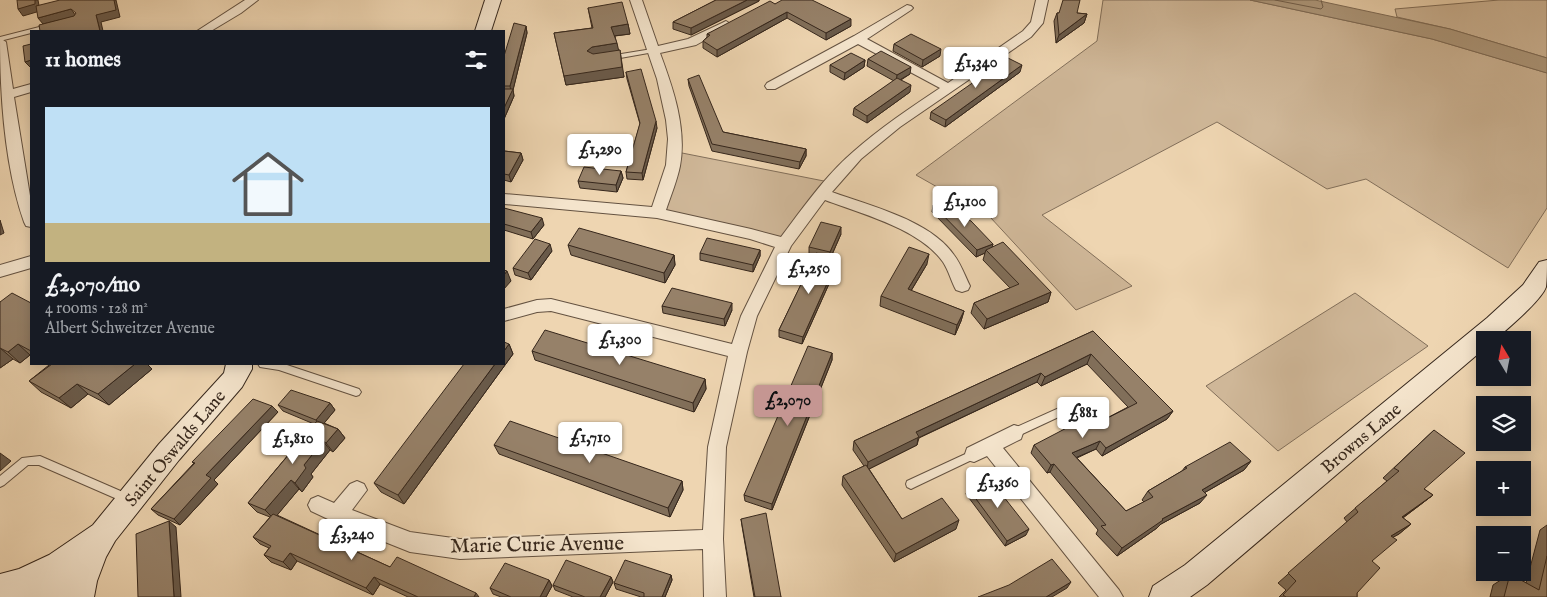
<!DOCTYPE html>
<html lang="en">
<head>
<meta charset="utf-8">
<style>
  body { margin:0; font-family:"IM FELL English",serif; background:#20242c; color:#f1f3f6; height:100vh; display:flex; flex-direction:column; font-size:19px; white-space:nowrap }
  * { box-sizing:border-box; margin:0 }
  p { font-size:16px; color:#9ea1a6 }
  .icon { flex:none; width:28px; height:28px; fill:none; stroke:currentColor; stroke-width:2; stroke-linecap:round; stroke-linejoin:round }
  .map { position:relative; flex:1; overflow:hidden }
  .drawer { position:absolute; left:30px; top:30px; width:475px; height:335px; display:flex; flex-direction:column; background:#171b24; border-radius:0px; box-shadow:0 2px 12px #0003 }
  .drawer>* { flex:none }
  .needle { width:32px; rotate:350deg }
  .fabs { position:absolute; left:1476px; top:331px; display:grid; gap:10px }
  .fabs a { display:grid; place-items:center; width:55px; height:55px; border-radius:0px; background:#171b24; box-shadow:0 2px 12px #0003; font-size:25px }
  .price { position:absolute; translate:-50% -42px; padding:0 11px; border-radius:5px; background:#fff; color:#222; font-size:16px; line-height:32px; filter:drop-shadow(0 1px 2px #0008) }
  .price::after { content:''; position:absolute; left:50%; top:30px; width:15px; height:11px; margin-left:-8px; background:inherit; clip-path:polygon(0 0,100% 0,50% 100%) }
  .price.current { background:#c59692; color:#111 }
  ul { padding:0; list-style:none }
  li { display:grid; align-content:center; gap:10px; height:265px; padding:0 15px }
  li span { display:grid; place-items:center; height:155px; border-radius:0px; color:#555 }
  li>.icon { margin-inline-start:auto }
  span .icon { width:90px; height:90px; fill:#fffc; stroke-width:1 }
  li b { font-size:21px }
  h2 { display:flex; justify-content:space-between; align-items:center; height:60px; padding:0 15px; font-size:21px }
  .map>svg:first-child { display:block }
</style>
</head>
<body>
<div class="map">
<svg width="1547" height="597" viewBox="0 0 1547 597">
  <rect width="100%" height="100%" fill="#eed5b1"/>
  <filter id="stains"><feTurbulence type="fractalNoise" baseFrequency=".004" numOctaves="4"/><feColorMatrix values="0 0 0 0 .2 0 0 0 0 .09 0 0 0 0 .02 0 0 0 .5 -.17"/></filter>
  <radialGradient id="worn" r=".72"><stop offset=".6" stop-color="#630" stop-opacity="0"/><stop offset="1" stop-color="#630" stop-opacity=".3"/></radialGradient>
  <g fill="#cfb798" stroke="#826f5a">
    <path d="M1103,0H1250L1432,39L1547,73V208L1508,268L1366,179L1327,189L1217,122L1042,215L1132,286L1076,310L990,217L916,175L1097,41Z"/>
    <path d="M1499,0H1547V58L1450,29L1397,17L1395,9Z"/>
    <path d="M677,152L829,182L783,241L663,211Z"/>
    <path d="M1355,293L1428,346L1278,451L1206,386Z"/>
  </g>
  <path fill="#af9a7e" stroke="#7f6c57" d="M1250,0H1315L1450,29L1547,58V73L1432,39Z"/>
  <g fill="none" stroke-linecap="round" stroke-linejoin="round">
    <path stroke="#72604d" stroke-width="1" d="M1275,0L1321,9L1323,7L1321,0"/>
    <g stroke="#645241" stroke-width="2">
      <g id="lane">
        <path d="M51,24L54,26L53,27L38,31H31V33L0,41V37Z"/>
        <path d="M652,49L654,50V52L609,60L606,58L609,56Z"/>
        <path d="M258,364H284L359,389L361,392L359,395L356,396L279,370L260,367Z"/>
        <path d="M1077,400L1080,401L1082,404L1080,407L1018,436L1014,437L1010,436L1009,433L1010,430Z"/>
        <path d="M974,450L978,451L979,454L978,457L915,487L911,489L907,487L906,484L907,481Z"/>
        <path d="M40,456L132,496L133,499L132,502L128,504L124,502L39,465H28L4,485L0,487V476L22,458Z"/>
      </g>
    </g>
    <g stroke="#645241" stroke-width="2">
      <g id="street">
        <path d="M245,0H258L241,13L211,31H197Z"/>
        <path d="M630,0H642L658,46L688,39L722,23L726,21L732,25L696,45L660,53C673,88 687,128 680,166C677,181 671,195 666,210L751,229L781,237C803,208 825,176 853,152C880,128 910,108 940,88L858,44L775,89H767L765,86L767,83L854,36L907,5L911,6L913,8L911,10L867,39L948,83L1023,31L1031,22L1036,0H1048L1043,23L1031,37L900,127L861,159L832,192C870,206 930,220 954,255C961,264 965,276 970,286L968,290L962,292L956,290C951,281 949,271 943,262C920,229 862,214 825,200L791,246L757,316L747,352L726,447L723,539L726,597H704L703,549L460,559L410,552L330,520L311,511L308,505L311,499L318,496L334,503L350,484L357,481L364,484L367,490L352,510L410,532L460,539L703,530L708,447L728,356L551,311L537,312L504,321V309L537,300L551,299L732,344L741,316L775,247L750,239L657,218L504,204V194L652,207L666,165L668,139L666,120L657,79Z"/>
        <path d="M0,38L6,42L13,89L31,84V92L14,97L31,202V227L26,226L24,222C5,168 0,96 0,38Z"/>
        <path d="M31,256V268L0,277V265Z"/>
        <path d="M1014,425L1021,427L1023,433L1021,439L1003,448L1119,590L1123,597H1099L987,456L974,462L967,460L965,454L967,448Z"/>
      </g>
    </g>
    <g stroke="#36271c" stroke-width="2">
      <g id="secondary">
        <path d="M485,0H501L491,31H475Z"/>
        <path d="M1547,260C1547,267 1547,280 1546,287C1541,301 1507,329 1495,340H1485V348L1207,585L1190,597H1149L1153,586L1185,565L1487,318L1523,285L1539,262Z"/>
        <path d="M226,364H252V369L242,387L179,460L115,541L106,557L97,581L94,597H0V574L19,569L49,555L93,525L159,444L224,373Z"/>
      </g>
    </g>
    <use href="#lane" fill="#f4e4cc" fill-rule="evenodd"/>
    <use href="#street" fill="#f4e4cc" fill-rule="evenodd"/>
    <use href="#secondary" fill="#f4e4cc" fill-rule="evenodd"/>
  </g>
  <g fill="#816f5a" stroke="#36271c">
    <path d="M716,0H759V1L691,35L673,29V22Z"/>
    <path d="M775,4L851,26L826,40L787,18L717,57L703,48V41L707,37V34Z"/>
    <path d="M588,8L628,24L630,34L615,36L618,50L624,77L566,85L554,33L592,28Z"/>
    <path d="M1057,13H1077L1087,14L1084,23L1056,43L1054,21Z"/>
    <path d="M526,26L527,33L513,90L514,96L504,119V56Z"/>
    <path d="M894,44L940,56L922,67L893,51Z"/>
    <path d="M868,59L910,74L901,80L910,92L867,123L853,115L854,108L894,81L867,66Z"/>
    <path d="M865,60L864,67L844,80L830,72V65Z"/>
    <path d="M626,72L657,128L643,180L627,179L626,172L640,124L627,79Z"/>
    <path d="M1020,72L945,127L930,119L931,112Z"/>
    <path d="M688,79L723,132L806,149V156L799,169L712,151L689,86Z"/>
    <path d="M504,151L521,153L523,160L511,182L504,180Z"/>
    <path d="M621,171L623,178L617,192L580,188L578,181Z"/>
    <path d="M933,205L993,244L992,247L1051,292L1048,302L984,329L971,313L974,303L1010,288L983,260L985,253L976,257L932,212Z"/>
    <path d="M504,208L544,225L533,239L504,230Z"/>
    <path d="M841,234L831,257L838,259L837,266L802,344L779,337V330L815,256L809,254V247Z"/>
    <path d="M568,245L674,255L675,265L665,283L571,255Z"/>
    <path d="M760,250V256L753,272L700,260V253Z"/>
    <path d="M552,251L531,280L515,275L513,268Z"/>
    <path d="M927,264L911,291L964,311L961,321L955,335L880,306L881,296Z"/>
    <path d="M0,302L31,303V356L30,355L20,363L13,359L0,368Z"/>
    <path d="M662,306L732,310L725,326L663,313Z"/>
    <path d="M1093,331L1173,411L1167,419L1102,456L1096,449L1077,458L1126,511L1144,502L1142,500L1148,491L1182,471L1185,467L1251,461L1244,470L1204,493L1200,503L1161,524L1157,528L1117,556L1096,534L1098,530L1050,472L1047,473L1031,453L1034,445L1084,430L1128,407L1087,364L1041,386L1037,382L919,438L917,445L869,469L902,519L956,529L894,562L842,485L843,476L864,466L853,450L854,441Z"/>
    <path d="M509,344L513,354L404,504L381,492L374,483Z"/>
    <path d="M532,351L705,379L706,389L694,412L535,360Z"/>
    <path d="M832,353V360L772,510L745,501L744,495Z"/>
    <path d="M46,364H147L152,369L109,405L88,394L71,408L41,392L29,381L49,365Z"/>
    <path d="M330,403L335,410L324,423L338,429L345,438L333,452L330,450L311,474L313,477L302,492L299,489L277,515L390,567L479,597H408L380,584L373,595L297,561L291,570L271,562L264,555L269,548L260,544L253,537L270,517L257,512L248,503L314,424L283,411L278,405Z"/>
    <path d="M272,406L278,412L214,480L218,484L180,525L158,515L151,509L194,463L192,462Z"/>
    <path d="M1434,430L1424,489L1433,495L1403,518L1411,524L1399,534L1393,537L1372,561L1357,593V597H1279L1286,590L1278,583L1347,522L1344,518L1387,481L1383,478Z"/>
    <path d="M494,445L682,481L683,490L670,517L499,454Z"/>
    <path d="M968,488L1026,535L1005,546L966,494Z"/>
    <path d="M741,519L781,597H754L742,526Z"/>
    <path d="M1547,525V597H1490L1493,585L1510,574L1526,583L1540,530Z"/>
    <path d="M671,575L672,580L665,597H641L616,589L614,583Z"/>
    <path d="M611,577L613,582L605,597H573L555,590L553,585Z"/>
    <path d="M549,580L552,586L546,597H501L493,594L490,588Z"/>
  </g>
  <g fill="#695a4a" stroke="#36271c">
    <path d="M35,0H38L40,11L23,16L18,9Z"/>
    <path d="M114,0H116L120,17L101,22L103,31H100L96,15Z"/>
    <path d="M747,0H759V1L691,35V28Z"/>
    <path d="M71,9L76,16L43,24L38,18Z"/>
    <path d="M787,12V18L717,57V50Z"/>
    <path d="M1087,14L1084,23L1056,43L1059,35Z"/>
    <path d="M851,19V26L826,40V33Z"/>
    <path d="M628,24L630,34L613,36L611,27Z"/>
    <path d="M526,26L527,33L513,90L514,96L504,119V108L511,92L510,86Z"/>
    <path d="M617,43L619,52L594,56L587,51L592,47Z"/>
    <path d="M941,49L940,56L922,67L923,60Z"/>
    <path d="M620,50L624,77L566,85L564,76Z"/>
    <path d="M31,60V68L25,62Z"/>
    <path d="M865,60L864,67L844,80L845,73Z"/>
    <path d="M1022,65L1020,72L945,127L946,120Z"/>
    <path d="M911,67L910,74L896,82L897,75Z"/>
    <path d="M911,85L910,92L867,123V116Z"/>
    <path d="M656,121L657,128L643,180L642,173Z"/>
    <path d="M806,149V156L799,169L800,162Z"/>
    <path d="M521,153L523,160L511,182L509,175Z"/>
    <path d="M621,171L623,178L617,192L616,185Z"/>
    <path d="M542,218L544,225L533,239L531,232Z"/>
    <path d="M0,220L4,233L0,235Z"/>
    <path d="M841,227V234L830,259V252Z"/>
    <path d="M550,244L552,251L531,280L528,273Z"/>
    <path d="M993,244L991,251L986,250L985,253L976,257L977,250Z"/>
    <path d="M760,250V256L753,272V265Z"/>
    <path d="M929,254L927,264L906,299L908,289Z"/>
    <path d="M674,255L675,265L665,283L664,273Z"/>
    <path d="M838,259L837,266L802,344L803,337Z"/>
    <path d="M507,271L511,281L504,289V275Z"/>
    <path d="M1051,292L1048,302L984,329L987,319Z"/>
    <path d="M732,303V310L725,326L724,319Z"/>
    <path d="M964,311L961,321L955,335L957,325Z"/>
    <path d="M18,344L30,355L20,363L8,352Z"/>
    <path d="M509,344L513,354L404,504L398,495L495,364H504V351Z"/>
    <path d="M0,348L13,359L0,368Z"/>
    <path d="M832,353V360L772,510V504Z"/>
    <path d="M1091,354L1087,364L1041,386L1045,377Z"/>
    <path d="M135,364H147L152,369L109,405L98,394Z"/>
    <path d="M1041,373L1037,382L918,438L917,445L867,470L868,462L916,432Z"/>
    <path d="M705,379L706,389L694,412L693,403Z"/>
    <path d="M77,384L88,394L71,408L59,398Z"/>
    <path d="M330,403L335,410L321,427L316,420Z"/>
    <path d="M272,406L278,412L214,480L218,484L180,525L174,519L206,475Z"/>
    <path d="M1173,411L1167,419L1102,456L1106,448Z"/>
    <path d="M338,429L345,438L333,452L326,443Z"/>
    <path d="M323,441L330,450L311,474L313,477L302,492L295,483L304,465Z"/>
    <path d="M1100,441L1096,449L1068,461L1072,453Z"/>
    <path d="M0,453L11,461L0,471Z"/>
    <path d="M1251,461L1244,470L1195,498L1202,490Z"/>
    <path d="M1054,464L1050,472L1047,473L1051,465Z"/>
    <path d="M291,480L299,489L274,519L265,510Z"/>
    <path d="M682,481L683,490L670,517L668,508Z"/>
    <path d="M1207,495L1200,503L1161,524L1157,528L1117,556L1122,548L1162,519Z"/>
    <path d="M1433,495L1420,505L1390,527L1402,517Z"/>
    <path d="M959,520L956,529L894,562L896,554Z"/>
    <path d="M169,521L176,527L181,597H174Z"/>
    <path d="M1411,524L1399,534L1379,545L1391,536Z"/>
    <path d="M1029,529L1026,535L1005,546L1007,541Z"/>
    <path d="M290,553L297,561L291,570L283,562Z"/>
    <path d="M671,575L672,580L665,597H662Z"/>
    <path d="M374,577L380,584L373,595L366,588Z"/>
    <path d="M611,577L613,582L605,597H600Z"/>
    <path d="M549,580L552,586L546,597H540Z"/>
    <path d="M1071,582L1067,588L1052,597H1046Z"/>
    <path d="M476,593L479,597H474Z"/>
  </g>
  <g fill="#968169" stroke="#36271c">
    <path d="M17,0H35V4L18,9Z"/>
    <path d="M60,0H114L116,10L96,15L100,31H40L39,25L74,16L76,13L71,9L38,18L36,6Z"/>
    <path d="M716,0H747L691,28L673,22Z"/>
    <path d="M782,0H812L851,19L826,33L787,12L717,50L703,41L710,35L707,34L770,1L775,4Z"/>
    <path d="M1063,0H1080L1077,13L1087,14L1059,35L1057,13H1059Z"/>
    <path d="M622,2L628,24L611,27L617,43L592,47L587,51L593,54L620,50L622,67L564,76L554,33L593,28L588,8Z"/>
    <path d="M514,23L526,26L510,86H504V56Z"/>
    <path d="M911,34L941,49L923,60L894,44Z"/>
    <path d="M31,44V60L25,62L23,46Z"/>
    <path d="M881,51L911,67L897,75L868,59Z"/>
    <path d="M851,53L865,60L845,73L830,65Z"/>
    <path d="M1008,58L1022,65L946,120L931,112Z"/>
    <path d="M641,69L656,121L642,173L626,172L640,123L626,72Z"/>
    <path d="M699,75L723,132L806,149L800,162L712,144L688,79Z"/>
    <path d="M897,78L911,85L867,116L854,108Z"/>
    <path d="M504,89H513L504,108Z"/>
    <path d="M504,151L521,153L509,175L504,174Z"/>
    <path d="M584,167L621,171L616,185L578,181Z"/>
    <path d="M936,202L971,221L993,244L977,250L933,205Z"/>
    <path d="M504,208L542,218L531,232L504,224Z"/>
    <path d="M821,222L841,227L830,252L809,247Z"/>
    <path d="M579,228L674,255L664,273L568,245Z"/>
    <path d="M707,238L760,250L753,265L700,253Z"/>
    <path d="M535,239L550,244L528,273L513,268Z"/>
    <path d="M1003,242L1051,292L987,319L974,303L1019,284L986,250Z"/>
    <path d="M909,247L929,254L908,289L964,311L957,325L881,296Z"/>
    <path d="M816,253L838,259L803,337L779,330Z"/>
    <path d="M504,270L507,271L504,275Z"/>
    <path d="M672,288L732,303L724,319L662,306Z"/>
    <path d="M12,293L31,303V351L18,344L8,352L0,348V302Z"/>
    <path d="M545,330L705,379L693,403L532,351Z"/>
    <path d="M1093,331L1173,411L1106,448L1100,441L1072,453L1126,511L1153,497L1148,491L1187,468L1185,467L1230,442L1251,461L1202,490L1207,495L1162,519L1163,520L1122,548L1101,526L1106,525L1054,464L1051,465L1034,445L1078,422L1084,430L1137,403L1091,354L1045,377L1041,373L916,432L919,437L868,462L854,441Z"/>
    <path d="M504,342L509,344L504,351Z"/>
    <path d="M808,346L832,353L772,504L744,495Z"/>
    <path d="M52,364H135L98,394L77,384L59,398L29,381Z"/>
    <path d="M464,364H495L398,495L374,483Z"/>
    <path d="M291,390L330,403L316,420L278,405Z"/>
    <path d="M253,399L272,406L206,475L211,478L174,519L151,509L195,463L192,462Z"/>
    <path d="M317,421L338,429L326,443L323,441L304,465L306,468L295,483L291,480L265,510L248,503Z"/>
    <path d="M510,421L682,481L668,508L494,445Z"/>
    <path d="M1434,430L1465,453L1424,489L1433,495L1402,517L1411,524L1391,536L1397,540L1372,561L1380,568L1357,593V597H1286L1283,595L1296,581L1288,573L1358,512L1355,508L1399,471L1394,468Z"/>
    <path d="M866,465L902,519L942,498L959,520L896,554L843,476Z"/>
    <path d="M989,478L1029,529L1007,541L968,488Z"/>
    <path d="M766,513L781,597H755L741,519Z"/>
    <path d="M273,514L390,567L397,557L476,593L474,597H418L374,577L366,588L290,553L283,562L264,555L271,546L253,537Z"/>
    <path d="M169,521L174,597H138L136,534Z"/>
    <path d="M1547,556V597H1504L1510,574L1539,590Z"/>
    <path d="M1052,559L1071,582L1046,597H978L1009,585Z"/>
    <path d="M566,560L611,577L600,597H585L553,585Z"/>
    <path d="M625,560L671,575L662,597H644V593L614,583Z"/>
    <path d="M505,563L549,580L540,597H511L490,588Z"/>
  </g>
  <g text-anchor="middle" stroke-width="4" stroke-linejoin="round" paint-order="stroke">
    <g font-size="18" fill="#36271c" stroke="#f4e4cc">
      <text transform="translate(1361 438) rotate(-40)" y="6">Browns Lane</text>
      <text transform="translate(175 448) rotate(-50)" y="6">Saint Oswalds Lane</text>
    </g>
    <g font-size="21" fill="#36271c" stroke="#f4e4cc">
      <text transform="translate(537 544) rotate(-1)" y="7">Marie Curie Avenue</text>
    </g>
  </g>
  <rect width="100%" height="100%" filter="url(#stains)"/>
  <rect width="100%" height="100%" fill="url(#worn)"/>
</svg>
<div class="fabs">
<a><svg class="needle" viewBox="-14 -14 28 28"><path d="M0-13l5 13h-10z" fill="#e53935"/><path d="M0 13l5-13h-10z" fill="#9ea1a6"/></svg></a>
<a><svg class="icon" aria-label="layers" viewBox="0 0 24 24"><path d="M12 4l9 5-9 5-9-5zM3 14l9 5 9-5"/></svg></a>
<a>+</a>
<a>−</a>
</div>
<b class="price" style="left:976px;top:89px">£1,340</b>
<b class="price" style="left:600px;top:176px">£1,290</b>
<b class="price" style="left:965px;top:228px">£1,100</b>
<b class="price" style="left:809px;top:295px">£1,250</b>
<b class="price" style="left:620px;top:366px">£1,300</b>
<b class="price current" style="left:788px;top:427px">£2,070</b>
<b class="price" style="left:1083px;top:439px">£881</b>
<b class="price" style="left:590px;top:464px">£1,710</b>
<b class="price" style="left:293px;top:465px">£1,810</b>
<b class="price" style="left:998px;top:509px">£1,360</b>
<b class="price" style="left:352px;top:561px">£3,240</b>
<section class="drawer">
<h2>11 homes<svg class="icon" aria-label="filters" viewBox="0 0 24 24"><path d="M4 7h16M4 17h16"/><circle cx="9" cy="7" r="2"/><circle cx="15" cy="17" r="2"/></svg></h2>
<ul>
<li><span style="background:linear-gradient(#bfe0f5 75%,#c2b280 0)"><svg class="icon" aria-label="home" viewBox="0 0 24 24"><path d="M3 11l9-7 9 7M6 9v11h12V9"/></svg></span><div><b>£2,070/mo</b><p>4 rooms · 128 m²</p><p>Albert Schweitzer Avenue</p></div></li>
</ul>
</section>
</div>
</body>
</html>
